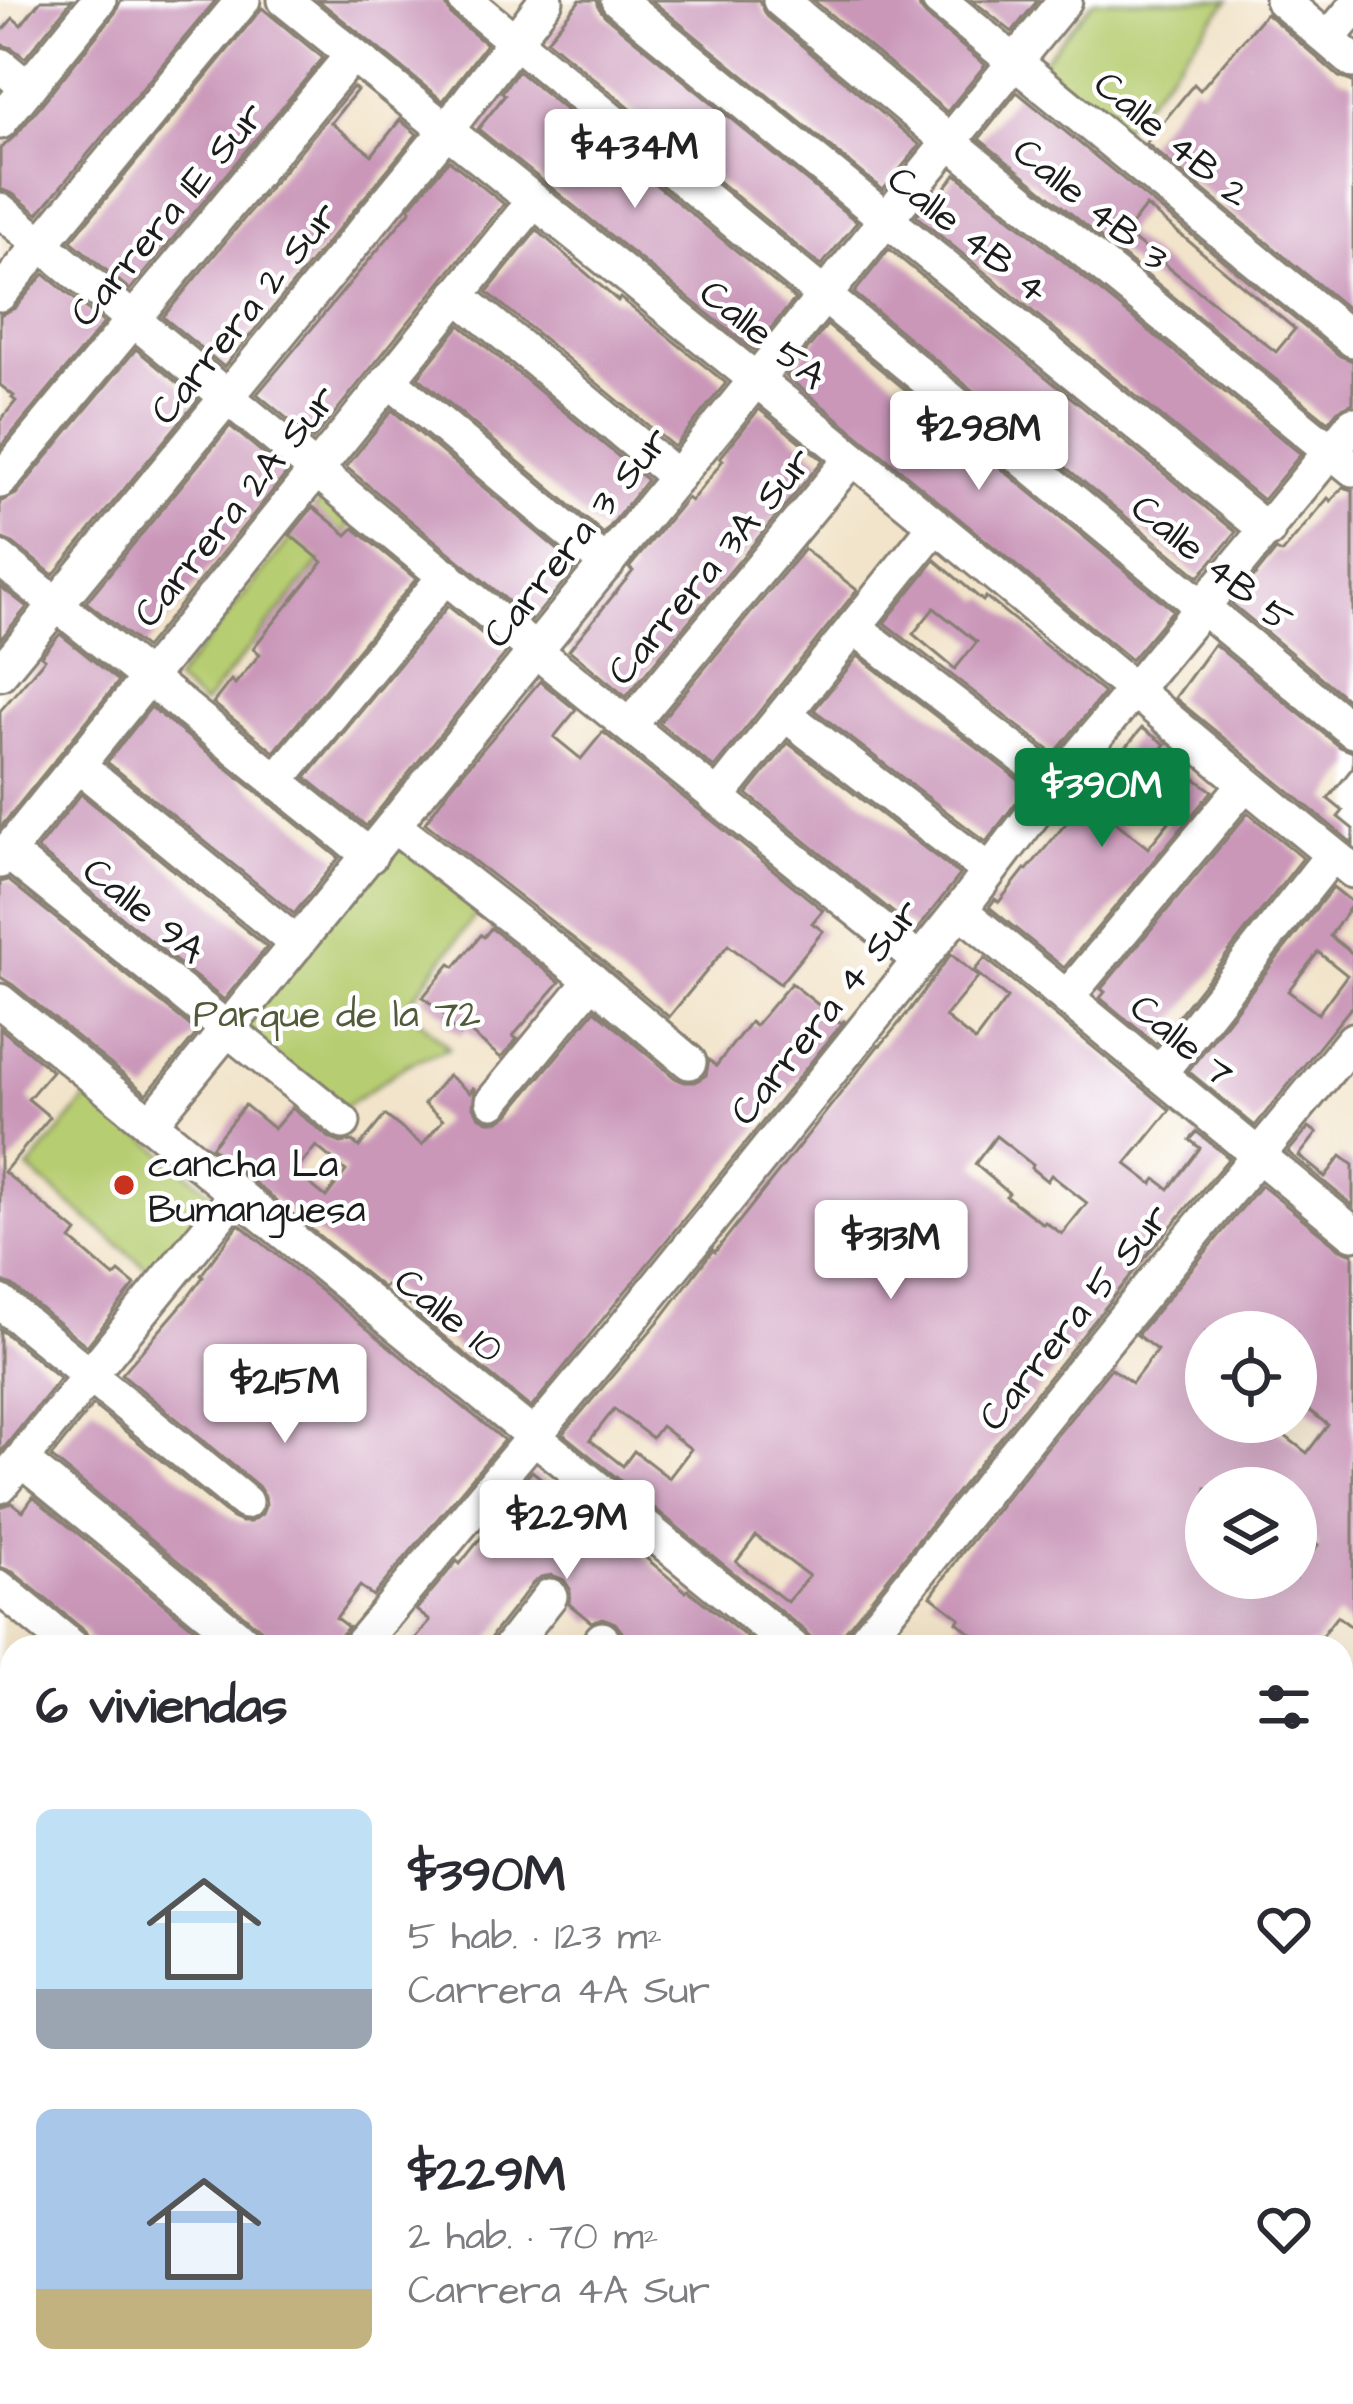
<!DOCTYPE html>
<html lang="es">
<head>
<meta charset="utf-8">
<style>
  body { margin:0; font-family:"Architects Daughter",sans-serif; background:#f7f7f7; color:#2b2b33; height:100vh; display:flex; flex-direction:column; font-size:45px; white-space:nowrap }
  * { box-sizing:border-box; margin:0 }
  p { font-size:39px; color:#7c7c81 }
  .icon { flex:none; width:66px; height:66px; fill:none; stroke:currentColor; stroke-width:2; stroke-linecap:round; stroke-linejoin:round }
  .map { position:relative; flex:1; overflow:hidden }
  .panel { position:absolute; left:0px; top:1635px; width:1353px; height:771px; display:flex; flex-direction:column; background:#fff; border-radius:36px 36px 0 0; box-shadow:0 12px 48px #0002 }
  .panel>* { flex:none }
  .buttons { position:absolute; left:1185px; top:1311px; display:grid; gap:24px }
  .buttons a { display:grid; place-items:center; width:132px; height:132px; border-radius:50%; background:#fff; box-shadow:0 12px 48px #0002; font-size:60px }
  .price { position:absolute; translate:-50% -102px; padding:0 27px; border-radius:12px; background:#fff; color:#222; font-size:39px; line-height:78px; filter:drop-shadow(0 3px 6px #0008) }
  .price::after { content:''; position:absolute; left:50%; top:72px; width:36px; height:27px; margin-left:-18px; background:inherit; clip-path:polygon(0 0,100% 0,50% 100%) }
  .price.current { background:#0b8043; color:#fff }
  ul { padding:0; list-style:none }
  li { display:flex; align-items:center; gap:36px; height:300px; padding:0 36px }
  li span { display:grid; place-items:center; flex:none; width:336px; height:240px; border-radius:18px; color:#555 }
  li>.icon { margin-inline-start:auto }
  span .icon { width:144px; height:144px; fill:#fffc; stroke-width:1 }
  li b { font-size:51px }
  h2 { display:flex; justify-content:space-between; align-items:center; height:144px; padding:0 36px; font-size:51px }
  .map>svg:first-child { display:block }
</style>
</head>
<body>
<div class="map">
<svg width="1353" height="2404" viewBox="0 0 1353 2404">
  <rect width="100%" height="100%" fill="#fff"/>
  <filter id="ink" filterUnits="userSpaceOnUse"><feTurbulence type="fractalNoise" baseFrequency=".00833" numOctaves="2"/><feDisplacementMap in="SourceGraphic" scale="24" xChannelSelector="R" yChannelSelector="G"/><feConvolveMatrix kernelMatrix="1 2 1 2 8 2 1 2 1" color-interpolation-filters="sRGB"/></filter>
  <filter id="wash" filterUnits="userSpaceOnUse"><feTurbulence type="fractalNoise" baseFrequency=".004" numOctaves="4" result="noise"/><feDisplacementMap in="SourceGraphic" scale="48" xChannelSelector="R" yChannelSelector="G"/><feGaussianBlur stdDeviation="2.7" result="paint"/><feColorMatrix in="noise" values="0 0 0 0 0 0 0 0 0 0 0 0 0 0 0 0 0 1.4 0 .05"/><feComposite in="paint" operator="in"/></filter>
  <g filter="url(#wash)">
    <rect width="100%" height="100%" fill="#f2e4ca"/>
    <g fill="#b7cd72" stroke="#6a7447" stroke-width="3">
      <path d="M1094,0H1229L1117,135L1037,68Z"/>
      <path d="M329,491L358,515L203,705L174,681Z"/>
      <path d="M391,834L482,907L406,1007L449,1048L406,1065L341,1110L239,1026Z"/>
      <path d="M91,1093L220,1200L157,1277L28,1169Z"/>
    </g>
    <g id="blocks">
      <g fill="#ca97b9" fill-rule="evenodd">
        <path d="M41,0H72L25,58L12,48L0,44V33L13,18L21,25Z"/>
        <path d="M121,0H216L38,214L13,194L0,189V149L16,135L45,100L115,13Z"/>
        <path d="M318,0H444L451,15L486,44L443,101Z"/>
        <path d="M580,0H597L599,8L605,16L857,222L821,266L547,40Z"/>
        <path d="M651,0H759L767,16L920,145L883,190Z"/>
        <path d="M813,0H918L920,8L926,16L985,65L947,112Z"/>
        <path d="M972,0H1038L1012,32Z"/>
        <path d="M262,8L323,58L130,290L71,241Z"/>
        <path d="M1266,13L1339,77L1353,82V313L1146,143L1194,84L1200,90Z"/>
        <path d="M518,71L795,299L753,350L478,129L505,95L502,92Z"/>
        <path d="M353,87L357,90L331,123L372,155L400,120L417,134L224,367L163,317Z"/>
        <path d="M1017,92L1340,356L1353,361V403L1338,410L1328,422L979,139ZM1146,206L1295,329L1276,352L1125,233Z"/>
        <path d="M449,160L504,204L313,440L257,394L411,210L409,208Z"/>
        <path d="M956,174L1301,454L1263,500L916,216L933,195L937,198Z"/>
        <path d="M537,230L618,301L620,298L726,383L674,447L487,292Z"/>
        <path d="M889,249L1236,532L1199,577L854,293Z"/>
        <path d="M44,274L104,323L0,448V421L16,401L12,398L14,396L0,385V315L15,308Z"/>
        <path d="M460,325L647,480L604,534L418,377Z"/>
        <path d="M827,325L1173,610L1131,660L786,376Z"/>
        <path d="M136,349L198,400L53,575L13,543L0,538V502L16,494Z"/>
        <path d="M759,409L823,460L626,697L569,650L633,571L629,568L687,498L691,501L712,475L723,460L720,458Z"/>
        <path d="M392,410L577,566L532,621L346,467Z"/>
        <path d="M230,426L287,473L145,648L86,602Z"/>
        <path d="M1343,487L1353,490V704L1232,604L1276,550L1282,553L1328,498L1331,501Z"/>
        <path d="M313,507L347,535L354,528L416,579L274,752L213,703L231,680L235,684L260,654L253,648L323,562L290,535Z"/>
        <path d="M804,549L857,590L714,768L659,723Z"/>
        <path d="M935,560L983,601L986,597L1104,693L1054,754L884,623ZM934,608L977,642L955,669L913,634Z"/>
        <path d="M0,586L27,607L0,640Z"/>
        <path d="M448,606L506,653L366,826L306,778Z"/>
        <path d="M60,634L119,681L0,828V711L45,659L41,656Z"/>
        <path d="M1214,644L1340,747L1353,752V767L1328,799L1343,811L1338,817L1353,829V844L1175,698Z"/>
        <path d="M858,656L1028,787L986,842L814,710Z"/>
        <path d="M540,681L576,710L554,737L581,759L603,732L823,910L812,923L823,931L780,984L728,945L669,1017L605,963L425,823L450,788Z"/>
        <path d="M151,707L339,858L294,914L107,762Z"/>
        <path d="M1142,728L1165,744L1159,752L1212,791L1064,968L989,907L995,899L999,902L1025,869L1027,870L1129,748L1127,746ZM1135,795L1169,822L1148,848L1114,821Z"/>
        <path d="M788,743L960,875L916,931L747,794Z"/>
        <path d="M81,794L267,947L224,1000L37,849Z"/>
        <path d="M1248,813L1303,858L1156,1044L1100,998L1105,992L1101,989Z"/>
        <path d="M8,880L198,1032L147,1094L13,985L0,977V882Z"/>
        <path d="M1333,887L1353,903L1330,936L1353,954V1005L1255,1126L1188,1071ZM1318,952L1347,975L1318,1014L1288,991Z"/>
        <path d="M491,928L560,982L513,1036L517,1039L501,1058L466,1029L460,1035L443,1021L447,1017L423,997L450,964L455,967L481,935L484,937Z"/>
        <path d="M951,954L978,977L945,1017L975,1041L1007,998L974,971L985,958L1170,1110L1126,1164L1152,1184L1156,1179L1169,1189L1200,1148L1190,1140L1197,1132L1229,1158L1152,1249L843,1634L838,1647H813L811,1638L805,1631L563,1434L662,1317L713,1250L715,1252L878,1046L881,1045L909,1011ZM996,1136L1033,1165L1031,1168L1047,1181L1051,1175L1087,1203L1062,1234L1045,1222L1043,1224L1006,1196L1009,1193L975,1164ZM614,1409L652,1438L661,1426L691,1449L669,1478L634,1451L623,1466L590,1440ZM756,1536L809,1576L787,1602L736,1562Z"/>
        <path d="M791,983L841,1023L845,1020L531,1408L416,1314L418,1312L402,1298L386,1285L383,1288L211,1147L245,1105L274,1129L292,1108L331,1139L341,1143L352,1141L359,1147L385,1115L422,1145L443,1120L424,1104L448,1075L470,1093L473,1088L475,1090L473,1107L479,1116L488,1121H499L509,1114L595,1010L675,1078L684,1082H695L706,1075L709,1060L716,1066L750,1022L755,1026ZM316,1146L346,1171L326,1197L295,1172Z"/>
        <path d="M0,1028L52,1071L28,1099L50,1117L4,1172L77,1232L71,1240L84,1251L114,1277L119,1272L135,1285L87,1346L13,1286L0,1281Z"/>
        <path d="M1309,1127L1317,1133L1299,1156L1325,1177L1341,1156L1353,1165V1206L1288,1152Z"/>
        <path d="M1261,1185L1340,1249L1353,1254V1628L1337,1616L1313,1647H988L957,1622L960,1618L931,1596L962,1553L1111,1368L1132,1383L1157,1350L1137,1335ZM1206,1332H1296V1400L1328,1425L1307,1453L1267,1422H1206ZM1206,1488H1296V1509L1311,1520L1302,1532L1318,1545L1296,1572V1578H1206Z"/>
        <path d="M239,1224L504,1440L373,1596L360,1586L336,1618L348,1627L341,1635L337,1647H271L269,1639L263,1631L51,1457L93,1405L232,1518L241,1522H251L262,1514L266,1504L265,1496L258,1486L122,1374L185,1301L203,1277L201,1275Z"/>
        <path d="M0,1329L60,1378L0,1453Z"/>
        <path d="M532,1471L588,1517L592,1512L686,1592L688,1590L759,1647H621L622,1632L615,1623L603,1618L591,1622L569,1604L570,1589L564,1580L552,1575L541,1577L533,1583L493,1634L489,1647H409L430,1621L416,1610L457,1561L460,1564L483,1535L491,1542L518,1508L508,1500Z"/>
        <path d="M33,1497L217,1647H93L85,1631L13,1572L0,1567V1507L12,1503L23,1511Z"/>
      </g>
    </g>
  </g>
  <g filter="url(#ink)">
    <use href="#blocks" fill-opacity="0" stroke="#878073" stroke-width="3"/>
    <g fill="none" stroke-linecap="round" stroke-linejoin="round">
      <g stroke="#878073" stroke-width="39">
        <g id="minor">
          <path d="M285,0C501,176 719,348 934,524C1075,639 1212,758 1353,871"/>
          <path d="M465,0L1353,731"/>
          <path d="M618,0L1268,531"/>
          <path d="M780,0L950,142L1353,469"/>
          <path d="M939,0L1353,340"/>
          <path d="M1282,0L1353,61"/>
          <path d="M1328,39L1353,9"/>
          <path d="M0,65L28,88"/>
          <path d="M0,122L99,0"/>
          <path d="M0,210L536,651L919,960"/>
          <path d="M0,294L243,0"/>
          <path d="M457,295L677,477"/>
          <path d="M389,380L607,564"/>
          <path d="M0,481L352,55"/>
          <path d="M0,559L370,856"/>
          <path d="M854,627L1057,783"/>
          <path d="M0,673L445,132L546,0"/>
          <path d="M786,715L989,871"/>
          <path d="M630,725L852,458"/>
          <path d="M78,765L297,944"/>
          <path d="M276,782L446,575"/>
          <path d="M717,798L936,525"/>
          <path d="M394,826L592,980L689,1062"/>
          <path d="M7,852L343,1122"/>
          <path d="M0,861L533,202"/>
          <path d="M960,910L1353,1233"/>
          <path d="M1067,997L1244,785"/>
          <path d="M0,1001C263,1217 527,1432 792,1647"/>
          <path d="M1159,1074L1332,855"/>
          <path d="M493,1101L592,980"/>
          <path d="M150,1124L1065,0"/>
          <path d="M0,1302L245,1502"/>
          <path d="M21,1460L250,1647"/>
          <path d="M0,1486L235,1196"/>
          <path d="M0,1588L72,1647"/>
          <path d="M358,1647L611,1344L960,910L1057,783L1353,424"/>
          <path d="M510,1647L550,1596"/>
          <path d="M596,1647L602,1639"/>
          <path d="M859,1647L1115,1329L1353,1040"/>
          <path d="M0,1738L12,1748"/>
          <path d="M0,1895L12,1904"/>
          <path d="M0,2038L12,2048"/>
          <path d="M0,2095L12,2080"/>
          <path d="M0,2186L12,2195"/>
          <path d="M0,2322L12,2331"/>
          <path d="M92,2394L100,2400"/>
          <path d="M291,2394L303,2404"/>
          <path d="M461,2394L474,2404"/>
          <path d="M651,2394L664,2404"/>
          <path d="M839,2394L851,2404"/>
          <path d="M240,2404L248,2394"/>
          <path d="M773,2404L782,2394"/>
        </g>
      </g>
      <use href="#minor" stroke="#fff" stroke-width="33"/>
    </g>
  </g>
  <circle fill="#c8321e" stroke="#fff" stroke-width="4.5" cx="124" cy="1185" r="12"/>
  <g text-anchor="middle" stroke-width="9" stroke-linejoin="round" paint-order="stroke">
    <g font-size="39" fill="#1c1c1c" stroke="#fff">
      <text transform="translate(1173 138) rotate(40)" y="14">Calle 4B 2</text>
      <text transform="translate(1092 203) rotate(39)" y="14">Calle 4B 3</text>
      <text transform="translate(166 213) rotate(-50)" y="14">Carrera 1E Sur</text>
      <text transform="translate(969 233) rotate(39)" y="14">Calle 4B 4</text>
      <text transform="translate(243 312) rotate(-51)" y="14">Carrera 2 Sur</text>
      <text transform="translate(764 333) rotate(39)" y="14">Calle 5A</text>
      <text transform="translate(234 505) rotate(-51)" y="14">Carrera 2A Sur</text>
      <text transform="translate(575 536) rotate(-51)" y="14">Carrera 3 Sur</text>
      <text transform="translate(1213 562) rotate(39)" y="14">Calle 4B 5</text>
      <text transform="translate(709 565) rotate(-50)" y="14">Carrera 3A Sur</text>
      <text transform="translate(145 909) rotate(39)" y="14">Calle 9A</text>
      <text transform="translate(824 1011) rotate(-51)" y="14">Carrera 4 Sur</text>
      <text transform="translate(1183 1039) rotate(40)" y="14">Calle 7</text>
      <text transform="translate(450 1314) rotate(39)" y="14">Calle 10</text>
      <text transform="translate(1073 1316) rotate(-51)" y="14">Carrera 5 Sur</text>
    </g>
    <g font-size="39" fill="#525a3a" stroke="#fff">
      <text x="337" y="1027">Parque de la 72</text>
    </g>
    <g font-size="39" fill="#1c1c1c" stroke="#fff" text-anchor="start">
      <text x="148" y="1177">cancha La<tspan x="148" dy="45">Bumanguesa</tspan></text>
    </g>
  </g>
</svg>
<div class="buttons">
<a><svg class="icon" aria-label="locate" viewBox="0 0 24 24"><circle cx="12" cy="12" r="6"/><path d="M12 2v4M12 18v4M2 12h4M18 12h4"/></svg></a>
<a><svg class="icon" aria-label="layers" viewBox="0 0 24 24"><path d="M12 4l9 5-9 5-9-5zM3 14l9 5 9-5"/></svg></a>
</div>
<b class="price" style="left:635px;top:211px">$434M</b>
<b class="price" style="left:979px;top:493px">$298M</b>
<b class="price current" style="left:1102px;top:850px">$390M</b>
<b class="price" style="left:891px;top:1302px">$313M</b>
<b class="price" style="left:285px;top:1446px">$215M</b>
<b class="price" style="left:567px;top:1582px">$229M</b>
<section class="panel">
<h2>6 viviendas<svg class="icon" aria-label="filters" viewBox="0 0 24 24"><path d="M4 7h16M4 17h16"/><circle cx="9" cy="7" r="2"/><circle cx="15" cy="17" r="2"/></svg></h2>
<ul>
<li><span style="background:linear-gradient(#bfe0f5 75%,#9aa5b1 0)"><svg class="icon" aria-label="home" viewBox="0 0 24 24"><path d="M3 11l9-7 9 7M6 9v11h12V9"/></svg></span><div><b>$390M</b><p>5 hab. · 123 m²</p><p>Carrera 4A Sur</p></div><svg class="icon" aria-label="heart" viewBox="0 0 24 24"><path d="M12 20l-8-8c-3-5 5-10 8-4 3-6 11-1 8 4z"/></svg></li>
<li><span style="background:linear-gradient(#a9c7e8 75%,#c2b280 0)"><svg class="icon" aria-label="home" viewBox="0 0 24 24"><path d="M3 11l9-7 9 7M6 9v11h12V9"/></svg></span><div><b>$229M</b><p>2 hab. · 70 m²</p><p>Carrera 4A Sur</p></div><svg class="icon" aria-label="heart" viewBox="0 0 24 24"><path d="M12 20l-8-8c-3-5 5-10 8-4 3-6 11-1 8 4z"/></svg></li>
</ul>
</section>
</div>
</body>
</html>
